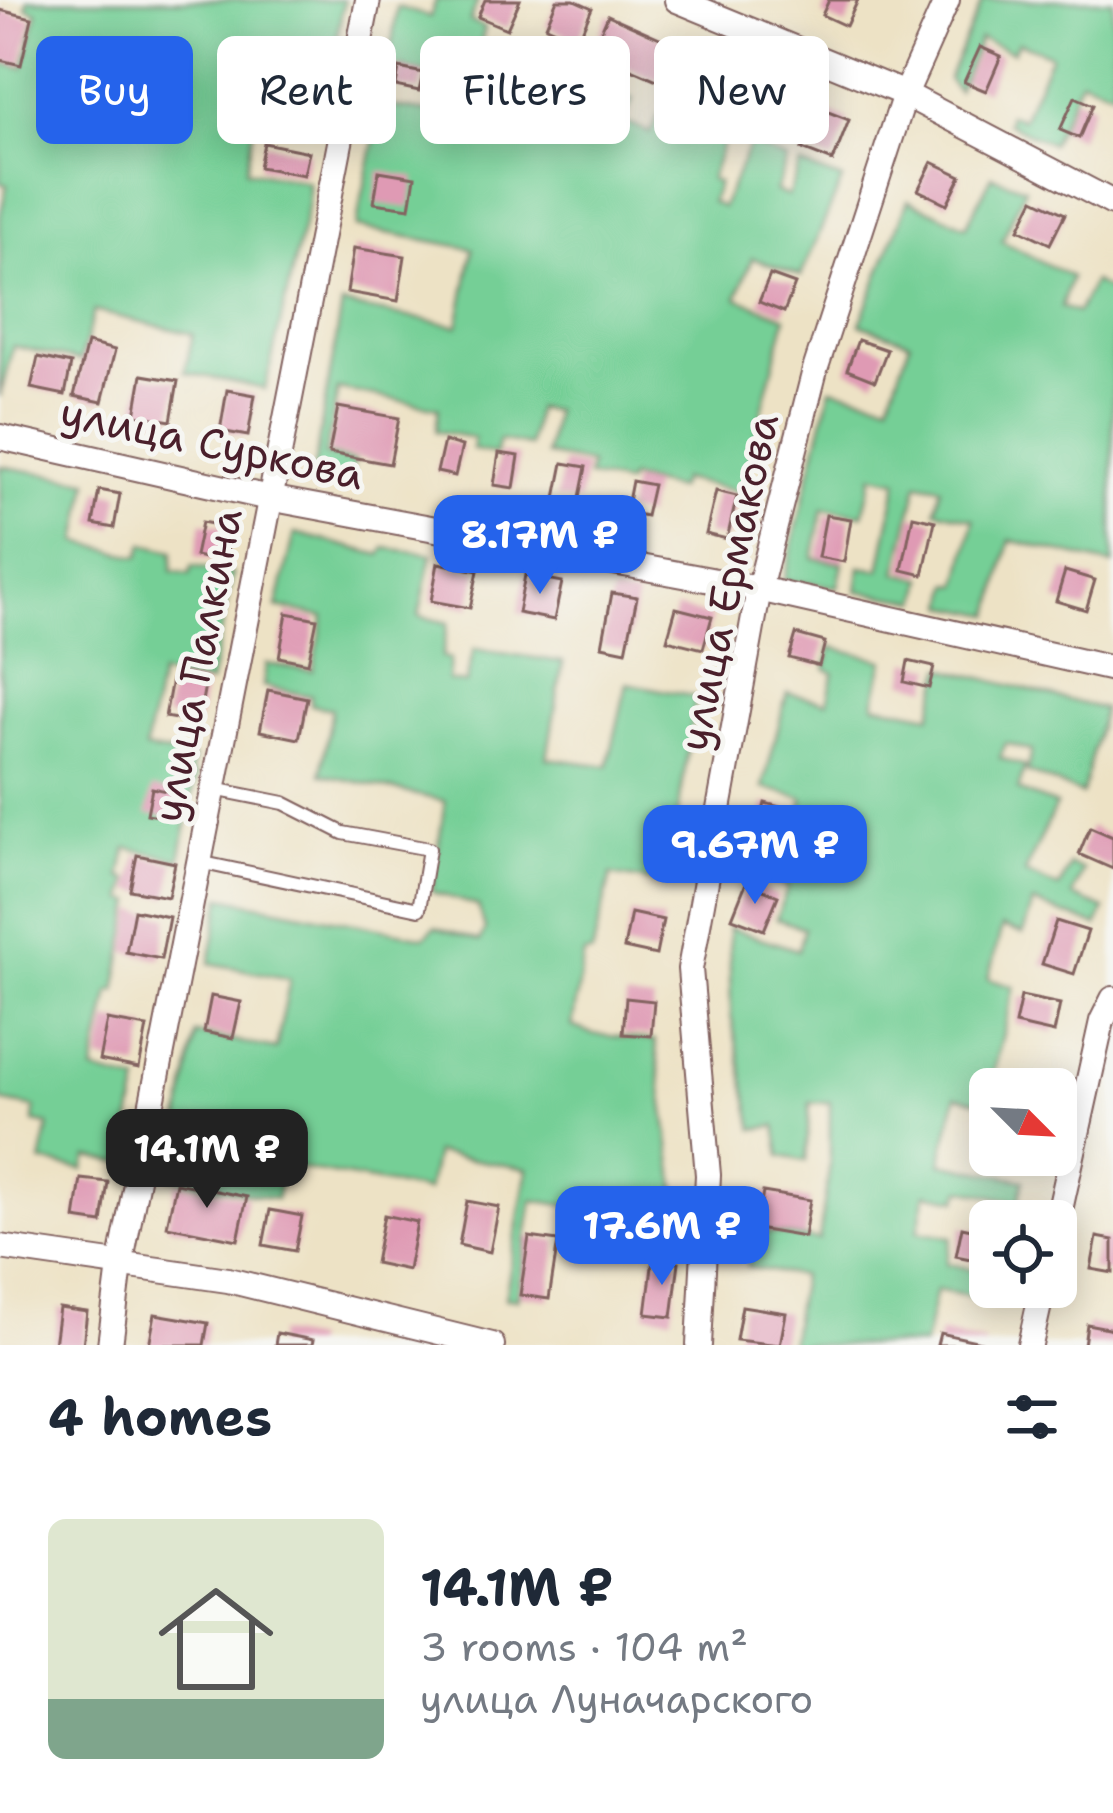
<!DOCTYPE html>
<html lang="en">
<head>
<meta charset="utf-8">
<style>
  body { margin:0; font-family:"Shantell Sans",sans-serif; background:#f2f2f3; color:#1f2937; height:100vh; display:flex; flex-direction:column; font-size:45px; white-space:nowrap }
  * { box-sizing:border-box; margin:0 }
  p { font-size:39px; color:#747a83 }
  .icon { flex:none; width:66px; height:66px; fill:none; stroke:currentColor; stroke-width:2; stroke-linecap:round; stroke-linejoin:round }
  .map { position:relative; height:1345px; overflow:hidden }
  .panel { display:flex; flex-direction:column; background:#fff; flex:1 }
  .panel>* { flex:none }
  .guide { position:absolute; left:36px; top:36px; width:1041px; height:108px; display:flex; gap:24px }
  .needle { width:78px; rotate:114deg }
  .tools { position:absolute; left:969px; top:1068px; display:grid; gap:24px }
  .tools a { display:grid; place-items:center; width:108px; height:108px; border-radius:18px; background:#fff; box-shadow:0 6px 30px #0003; font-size:60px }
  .price { position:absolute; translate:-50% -102px; padding:0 27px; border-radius:24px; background:#2563eb; color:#fff; font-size:39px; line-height:78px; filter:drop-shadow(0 3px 6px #0008) }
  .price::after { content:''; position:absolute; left:50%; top:72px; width:36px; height:27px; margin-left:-18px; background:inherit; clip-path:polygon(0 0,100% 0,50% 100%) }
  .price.active { background:#222; color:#fff }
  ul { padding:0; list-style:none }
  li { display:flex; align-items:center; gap:36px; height:300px; padding:0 48px }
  li span { display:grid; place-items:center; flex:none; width:336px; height:240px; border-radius:18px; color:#555 }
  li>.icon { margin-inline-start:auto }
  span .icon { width:144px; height:144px; fill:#fffc; stroke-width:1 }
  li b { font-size:51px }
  h2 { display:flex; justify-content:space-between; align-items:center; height:144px; padding:0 48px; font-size:51px }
  .tag { padding:0 42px; border-radius:18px; background:#fff; box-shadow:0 6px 30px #0003; font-size:42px; line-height:108px }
  .tag.active { background:#2563eb; color:#fff }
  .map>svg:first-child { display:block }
</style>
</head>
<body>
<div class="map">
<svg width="1113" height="1345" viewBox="0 0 1113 1345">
  <rect width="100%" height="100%" fill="#f6f6f2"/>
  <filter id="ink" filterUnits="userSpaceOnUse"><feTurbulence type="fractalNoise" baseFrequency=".00833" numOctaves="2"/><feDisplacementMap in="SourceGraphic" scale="24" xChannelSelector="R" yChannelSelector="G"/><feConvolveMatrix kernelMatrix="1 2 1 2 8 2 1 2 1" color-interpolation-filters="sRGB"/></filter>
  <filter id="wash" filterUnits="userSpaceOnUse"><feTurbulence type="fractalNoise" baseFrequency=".004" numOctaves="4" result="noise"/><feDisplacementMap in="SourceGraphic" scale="48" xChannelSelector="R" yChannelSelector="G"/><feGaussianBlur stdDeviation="2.7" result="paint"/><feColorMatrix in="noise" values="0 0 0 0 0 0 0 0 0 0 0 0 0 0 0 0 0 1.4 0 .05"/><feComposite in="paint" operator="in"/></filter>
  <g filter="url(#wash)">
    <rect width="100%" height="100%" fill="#ede2c5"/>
    <g fill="#75cf96" stroke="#607760" stroke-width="3">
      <path d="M28,0H344L320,125L256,114L246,170L308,182V203L265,389L185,372L193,334L94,311L80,361L13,346L0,397V216L7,185L0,183V63L24,68L37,12L26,8Z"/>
      <path d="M436,0H478L470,21L485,28L478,53L493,57L491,77L505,82L518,41L538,49L528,99L541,102L556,55L576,62L566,90L581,97L588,81L633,99L624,122L650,133L659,114L723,144L710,180L718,183L711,202L722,207L750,144L787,160L775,192L788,196L800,165L842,180L801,276L752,258L737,298L786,317L741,492L681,479L677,489L629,478L626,484L588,477L590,464L546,455L554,411L536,408L529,446L499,440L495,455L472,449L474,438L436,431L439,408L338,389L325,455L354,461L350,479L313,473L342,305L458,326L473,249L356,227L382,105L435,113L440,88L427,84L429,73L389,65L397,7L430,17Z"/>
      <path d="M983,0H1113V91L1081,79L1051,144L1007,123L1009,114L1022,119L1051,55L1018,42L1013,52L980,39L958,91L948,79Z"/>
      <path d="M992,176L1025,188L1002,241L1071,277L1061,307L1077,313L1093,282L1113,292V565L1010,540L992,615L947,606L951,584L959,585L974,519L936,510L941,487L918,483L897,573L924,579L919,601L857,591L860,567L880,570L898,480L873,475L863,514L823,509L813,558L843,564L838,587L784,580L831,388L889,402L910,342L860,324L908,200L966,226Z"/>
      <path d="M0,466L89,481L78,542L139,557L144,544L173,551L172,571L190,574L192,566L233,574L210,683L160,675L145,749L194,758L191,772L196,777L180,859L127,848L121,877L129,880L125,900L133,902L116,991H110L93,1072L139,1083L122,1163L88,1157L84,1170L41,1162L49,1125L34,1122L35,1108L0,1101Z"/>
      <path d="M295,533L381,555L385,548L432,554L419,616L448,623L442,657L450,659L448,681L466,683L474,649L563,662L547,758L608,766L627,683L696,697L667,884L611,875L592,953L584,954L572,1026L592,1034L655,1041L677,1193L594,1199L592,1210L533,1200L517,1299L505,1298L528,1169L435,1153L427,1191L283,1165L276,1199L170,1178L196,1034L276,1049L290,979L210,963L222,897L424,937L435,927L480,941L485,929L478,906L432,892L445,801L321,774L332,709L311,705V696L263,686L266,664L313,671L324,617L277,607Z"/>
      <path d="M831,647L884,660L874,704L931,715L943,668L1103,709L1082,794L1027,772L1032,751L1006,743L1000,758L1025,766L1018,790L1056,805L1025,873L1059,888L1070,865L1083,870L1072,896L1105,909L1097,926L1033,903L1023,934L1002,927L988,979L1014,987L993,1076L1008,1081L1006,1089H990V1104L956,1096L941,1163L1024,1180L1019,1202L962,1189L958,1199L926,1193L918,1231L952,1237L946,1263L990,1273V1287H997L994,1301L936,1290L924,1345H790L801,1276L747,1267L753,1230L819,1240L830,1164V1102L810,1103L806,1161L781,1156L776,1126L754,1129L731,1016L729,928L798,950L804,928L776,919L788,887L743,871L747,849L790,858L804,798L763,788L787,693L827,702L834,673L826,669Z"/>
    </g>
    <g id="blocks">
      <g fill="#df9ab4">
        <path d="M485,0H520L507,29L478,17Z"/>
        <path d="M557,0H574L592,8L578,40L546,26Z"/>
        <path d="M829,0H858L846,26L822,15Z"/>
        <path d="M0,10L32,18L21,65L0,60Z"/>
        <path d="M608,15L682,48L666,84L592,52Z"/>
        <path d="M980,47L1001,56L986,91L964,82Z"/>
        <path d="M704,51L738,66L721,103L687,88Z"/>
        <path d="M399,68L423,73L419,91L396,86Z"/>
        <path d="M1075,97L1093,105L1079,138L1060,130Z"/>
        <path d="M818,108L849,120L833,161L802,149Z"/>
        <path d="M264,143L309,152L304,175L259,167Z"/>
        <path d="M932,162L961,176L947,204L918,190Z"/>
        <path d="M379,171L415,177L410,208L374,203Z"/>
        <path d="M1034,199L1065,214L1050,244L1019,229Z"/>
        <path d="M354,248L405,256L398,301L347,292Z"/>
        <path d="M770,275L795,284L784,312L759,302Z"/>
        <path d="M858,340L887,350L875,381L847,370Z"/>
        <path d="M87,343L115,350L102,402L74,396Z"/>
        <path d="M38,357L71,364L65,395L31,388Z"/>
        <path d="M142,375L178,381L171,421L135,415Z"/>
        <path d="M227,390L255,395L248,436L220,431Z"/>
        <path d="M338,407L399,418L390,464L329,453Z"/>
        <path d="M444,441L462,446L455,476L437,472Z"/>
        <path d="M499,453L519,456L514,488L494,485Z"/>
        <path d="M563,463L586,467L579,502L556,498Z"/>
        <path d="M632,481L653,485L646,516L626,512Z"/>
        <path d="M99,490L120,494L114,528L93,524Z"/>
        <path d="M716,491L737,496L727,539L706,534Z"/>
        <path d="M826,515L851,519L844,562L818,557Z"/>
        <path d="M913,516L935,521L923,575L902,570Z"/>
        <path d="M202,522L232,528L225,562L195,556Z"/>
        <path d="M438,563L478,571L470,608L431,601Z"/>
        <path d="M1065,571L1095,580L1086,610L1056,601Z"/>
        <path d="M525,575L562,582L554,620L518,613Z"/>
        <path d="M612,593L637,597L626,651L602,646Z"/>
        <path d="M676,608L712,617L703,649L667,640Z"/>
        <path d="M287,613L317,619L308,663L279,657Z"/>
        <path d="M796,634L825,642L819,666L789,658Z"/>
        <path d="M908,661L934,667L929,688L904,682Z"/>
        <path d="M172,679L205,685L198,723L165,717Z"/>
        <path d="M268,690L307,698L299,739L260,731Z"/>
        <path d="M152,788L181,794L176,819L147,814Z"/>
        <path d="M765,803L795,811L787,843L757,836Z"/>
        <path d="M1090,827L1113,837V869L1079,854Z"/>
        <path d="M137,855L175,863L168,897L130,890Z"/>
        <path d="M746,883L778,896L764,930L732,918Z"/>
        <path d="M134,910L169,917L161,959L126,952Z"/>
        <path d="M631,913L663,920L656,955L624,948Z"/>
        <path d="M1056,921L1088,931L1074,974L1042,964Z"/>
        <path d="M211,996L241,1002L233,1038L204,1032Z"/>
        <path d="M1021,996L1060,1004L1054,1033L1015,1024Z"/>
        <path d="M626,998L654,1001L651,1036L623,1034Z"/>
        <path d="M107,1020L147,1027L139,1068L99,1060Z"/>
        <path d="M81,1179L108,1182L102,1223L75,1219Z"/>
        <path d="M176,1183L247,1197L238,1240L167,1226Z"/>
        <path d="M763,1192L810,1200L804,1237L757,1229Z"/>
        <path d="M467,1201L499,1207L490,1252L459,1245Z"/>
        <path d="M270,1210L302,1216L295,1251L263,1245Z"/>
        <path d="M384,1215L417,1222L408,1270L375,1263Z"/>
        <path d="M962,1227L990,1233V1263L956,1256Z"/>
        <path d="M529,1237L558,1241L549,1299L520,1295Z"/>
        <path d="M1097,1237L1113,1240V1273L1091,1269Z"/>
        <path d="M653,1259L679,1262L672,1317L646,1314Z"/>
        <path d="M742,1306L786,1313L780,1345L736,1340Z"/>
        <path d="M59,1308L87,1312L83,1345H54Z"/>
        <path d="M155,1314L208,1323L204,1345H149Z"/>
        <path d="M1087,1324L1113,1329V1345H1084Z"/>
        <path d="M277,1333L313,1340L312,1345H275Z"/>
        <path d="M940,1333L985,1343V1345H937Z"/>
      </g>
    </g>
  </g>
  <g filter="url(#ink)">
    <use href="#blocks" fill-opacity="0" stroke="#836361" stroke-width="3"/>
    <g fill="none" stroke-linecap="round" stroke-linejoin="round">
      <g stroke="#836361" stroke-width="16">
        <path id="lane" d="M199,862L419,909L429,849L343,833L284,803L214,789"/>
      </g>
      <g stroke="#836361" stroke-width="28">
        <g id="street">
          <path d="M677,0L905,94L1113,203"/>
          <path d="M0,437L269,498L759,589L1113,669"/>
          <path d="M1056,1228L1102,1021L1113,999"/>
          <path d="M0,1247L228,1280L492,1345"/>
          <path d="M110,1345L120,1266L368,0"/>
          <path d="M699,1345L708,1175L690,969L759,589L815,370L905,94L947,0"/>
          <path d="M1030,1345L1043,1287"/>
        </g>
      </g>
      <use href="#lane" stroke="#fff" stroke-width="12"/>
      <use href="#street" stroke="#fff" stroke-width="24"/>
    </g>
  </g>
  <g text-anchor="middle" stroke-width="10" stroke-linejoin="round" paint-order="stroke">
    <g font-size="42" fill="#4a1f2b" stroke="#f6f6f2">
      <text transform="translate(212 443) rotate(12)" y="15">улица Суркова</text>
      <text transform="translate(728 582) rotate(-78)" y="15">улица Ермакова</text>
      <text transform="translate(197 665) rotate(-79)" y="15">улица Палкина</text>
    </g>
  </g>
</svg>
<div class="tools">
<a><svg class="needle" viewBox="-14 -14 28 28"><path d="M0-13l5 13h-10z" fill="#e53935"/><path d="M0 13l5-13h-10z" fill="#747a83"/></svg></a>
<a><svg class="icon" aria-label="locate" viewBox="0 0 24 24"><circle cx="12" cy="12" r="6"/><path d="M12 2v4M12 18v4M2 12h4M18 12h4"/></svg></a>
</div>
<b class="price" style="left:540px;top:597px">8.17M ₽</b>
<b class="price" style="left:755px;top:907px">9.67M ₽</b>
<b class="price active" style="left:207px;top:1211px">14.1M ₽</b>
<b class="price" style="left:662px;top:1288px">17.6M ₽</b>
<div class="guide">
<a class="tag active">Buy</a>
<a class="tag">Rent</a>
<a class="tag">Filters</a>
<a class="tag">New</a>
</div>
</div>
<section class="panel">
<h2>4 homes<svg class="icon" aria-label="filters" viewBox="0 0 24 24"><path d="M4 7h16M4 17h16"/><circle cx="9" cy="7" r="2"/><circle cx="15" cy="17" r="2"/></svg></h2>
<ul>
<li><span style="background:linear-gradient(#dfe7d0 75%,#7fa58c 0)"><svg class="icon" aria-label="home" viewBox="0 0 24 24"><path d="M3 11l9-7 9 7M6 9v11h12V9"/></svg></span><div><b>14.1M ₽</b><p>3 rooms · 104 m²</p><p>улица Луначарского</p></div></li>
</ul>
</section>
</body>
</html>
